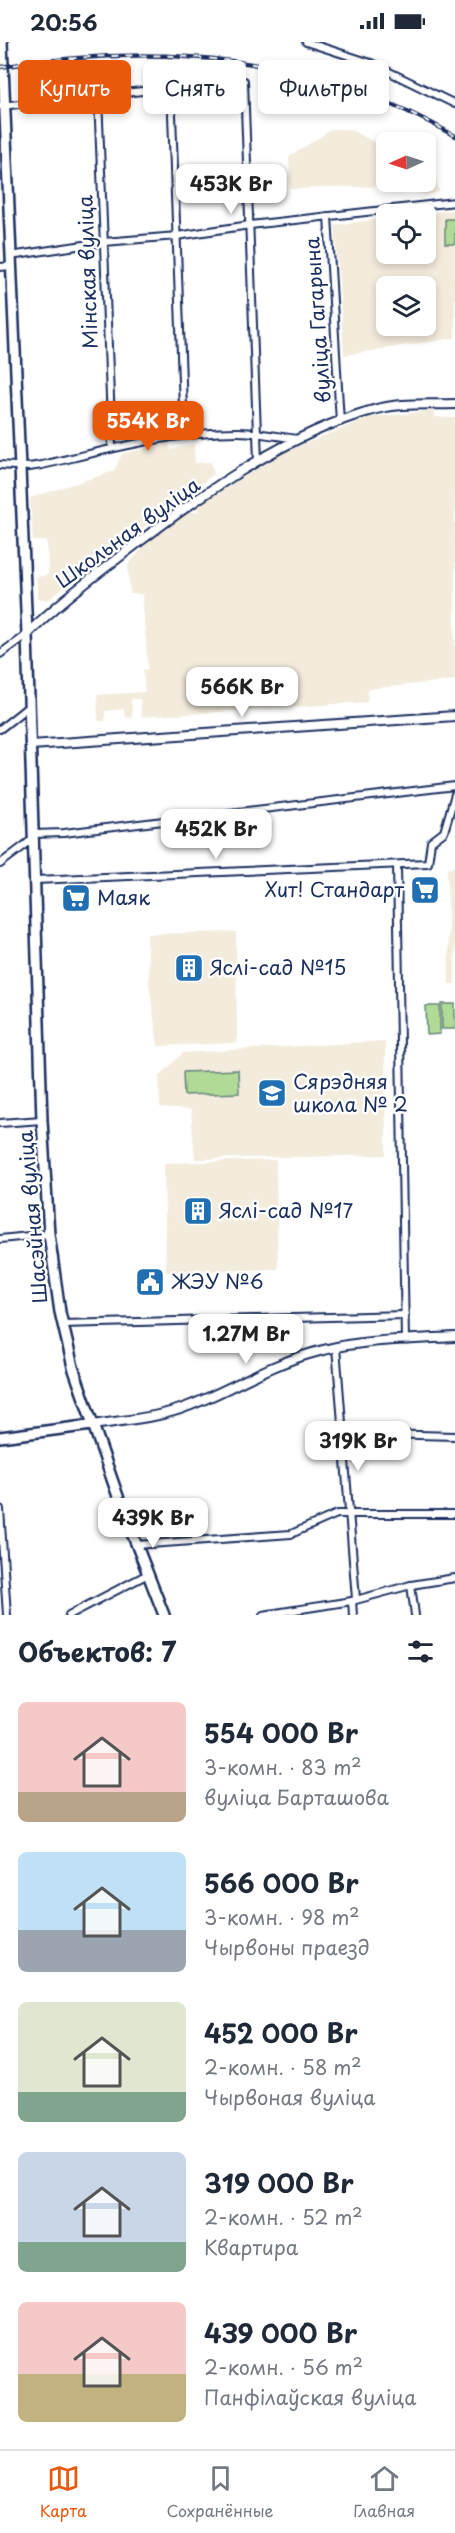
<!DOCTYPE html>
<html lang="ru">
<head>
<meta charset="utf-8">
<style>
  body { margin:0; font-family:"Playpen Sans",sans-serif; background:#f2f2f3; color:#1f2937; height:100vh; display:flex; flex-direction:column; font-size:22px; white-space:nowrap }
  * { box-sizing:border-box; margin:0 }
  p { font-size:20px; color:#747a83 }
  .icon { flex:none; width:33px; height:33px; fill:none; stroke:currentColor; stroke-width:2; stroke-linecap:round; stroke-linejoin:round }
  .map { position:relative; height:1573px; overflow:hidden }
  .details { display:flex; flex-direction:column; background:#fff; flex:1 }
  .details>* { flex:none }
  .guide { position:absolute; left:18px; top:18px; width:420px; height:54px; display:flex; gap:12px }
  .needle { width:39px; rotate:267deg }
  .controls { position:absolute; left:376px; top:90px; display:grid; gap:12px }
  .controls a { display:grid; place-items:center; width:60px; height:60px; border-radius:9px; background:#fff; box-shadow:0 3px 9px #0003; font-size:30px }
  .price { position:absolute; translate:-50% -51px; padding:0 14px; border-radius:12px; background:#fff; color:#222; font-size:20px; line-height:39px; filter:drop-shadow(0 2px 3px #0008) }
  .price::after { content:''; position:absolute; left:50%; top:36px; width:18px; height:14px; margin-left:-9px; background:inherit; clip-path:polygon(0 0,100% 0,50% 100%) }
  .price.active { background:#ea580c; color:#fff }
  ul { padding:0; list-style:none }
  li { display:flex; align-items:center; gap:18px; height:150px; padding:0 18px }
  li span { display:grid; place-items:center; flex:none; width:168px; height:120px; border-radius:9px; color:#555 }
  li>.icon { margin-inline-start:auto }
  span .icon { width:72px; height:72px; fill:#fffc; stroke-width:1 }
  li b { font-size:26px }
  h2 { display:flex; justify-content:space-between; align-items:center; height:72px; padding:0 18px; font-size:26px }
  .tag { padding:0 21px; border-radius:9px; background:#fff; box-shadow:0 3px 9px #0003; font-size:21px; line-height:54px }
  .tag.active { background:#ea580c; color:#fff }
  .status { display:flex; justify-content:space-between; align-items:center; height:42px; padding:0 30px; background:#fff; direction:ltr }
  .status svg { height:16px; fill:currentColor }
  .menu { display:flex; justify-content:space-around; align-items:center; height:84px; border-top:2px solid #e0e1e3; background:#fff; font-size:16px; color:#747a83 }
  .menu a { display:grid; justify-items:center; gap:3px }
  .menu .active { color:#ea580c }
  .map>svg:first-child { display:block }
</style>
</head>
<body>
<div class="status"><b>20:56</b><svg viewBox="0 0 49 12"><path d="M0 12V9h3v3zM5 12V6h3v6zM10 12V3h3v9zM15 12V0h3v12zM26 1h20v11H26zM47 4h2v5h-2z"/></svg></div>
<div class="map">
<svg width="455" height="1573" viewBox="0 0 455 1573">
  <rect width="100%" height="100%" fill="#fff"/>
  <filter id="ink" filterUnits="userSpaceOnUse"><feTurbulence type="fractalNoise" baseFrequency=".0167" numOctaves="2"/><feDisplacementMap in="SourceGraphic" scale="12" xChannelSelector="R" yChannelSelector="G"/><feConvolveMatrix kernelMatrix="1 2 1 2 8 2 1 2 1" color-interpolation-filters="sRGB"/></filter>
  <g filter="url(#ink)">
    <g fill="#f3ebdc" fill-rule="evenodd">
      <path d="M332,87H349L387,107V140H426V125L435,129L439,150L427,153L388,144L290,147L289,115Z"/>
      <path d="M455,168V296L344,313L335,183L387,176V212H426V172H417ZM387,244H426V284H387Z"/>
      <path d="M434,369V375L455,376V638L368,647L367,660L141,675L140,657H131L132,675L125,676L124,667L105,669V679H98L97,653L145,650L143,628L148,627L142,552H130L128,523L153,494L190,470H198L197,463L287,409L371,375Z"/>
      <path d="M168,401L171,408L194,402L195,421L211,420L214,432L48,558L38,556L36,535L48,533L47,499H33L30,456L114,429L122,412Z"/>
      <path d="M455,825V942H449L447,826Z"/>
      <path d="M236,890L237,1001L158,1004L149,941L147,892Z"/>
      <path d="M385,999L386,1113L195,1117L191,1068L160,1066L159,1035L183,1011Z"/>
      <path d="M276,1118L278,1227L166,1230L164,1121Z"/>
    </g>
    <g fill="#b1da97" stroke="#66847a" stroke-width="1.5">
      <rect x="445" y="177" width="10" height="25"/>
      <rect x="442" y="962" width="13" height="25"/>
      <path d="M426,964H440V992L427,993Z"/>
      <path d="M238,1028L239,1051L184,1053L183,1030Z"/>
    </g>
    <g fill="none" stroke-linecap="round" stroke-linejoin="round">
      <g stroke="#1b2f5e" stroke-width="10">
        <g id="minor">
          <path d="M306,0L371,21L455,62"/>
          <path d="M171,46L184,393"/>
          <path d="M98,54L112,405"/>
          <path d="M0,64L171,46L202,37L244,39L258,419"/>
          <path d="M328,174L340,380"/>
          <path d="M10,214L104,200L177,194L250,183L455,160"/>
          <path d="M0,225L11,224"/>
          <path d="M0,423L29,425L42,423C107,408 170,390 238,390C258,390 279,395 298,397"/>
          <path d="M0,612L27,592"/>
          <path d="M0,687L29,664"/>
          <path d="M33,792L64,791L455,744"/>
          <path d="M0,822L33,797"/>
          <path d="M397,823L405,1298"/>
          <path d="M35,838L428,821L431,800L444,790L455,752"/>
          <path d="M0,1081L42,1078"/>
          <path d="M0,1197L49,1192"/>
          <path d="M62,1282L405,1273"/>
          <path d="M336,1305L356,1557"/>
          <path d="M344,1391L455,1394"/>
          <path d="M0,1467L7,1573"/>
          <path d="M136,1503L291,1492L337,1472H455"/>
          <path d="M411,1543L415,1573"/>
          <path d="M352,1559L353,1573"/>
          <path d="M69,1573L148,1532"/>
          <path d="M263,1573L352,1559L411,1543L455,1536"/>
        </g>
      </g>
      <g stroke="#1b2f5e" stroke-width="12">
        <g id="tertiary">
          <path d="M27,592C55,564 86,540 118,516C190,460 284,392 373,368C399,360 428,363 455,362"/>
          <path d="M31,703L455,674"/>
          <path d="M92,1383C125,1378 160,1376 191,1363C231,1347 267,1324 309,1312C355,1297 407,1298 455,1295"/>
        </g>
      </g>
      <g stroke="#1b2f5e" stroke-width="14">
        <g id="secondary">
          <path d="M2,0L27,592L42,1078L49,1192L60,1270L73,1325L121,1463L164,1573"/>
          <path d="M0,1395L92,1383"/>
        </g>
      </g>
      <use href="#minor" stroke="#fff" stroke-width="6"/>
      <use href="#tertiary" stroke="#fff" stroke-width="8"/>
      <use href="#secondary" stroke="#fff" stroke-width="9"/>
      <g stroke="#1b2f5e" stroke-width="4.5">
        <path id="rail" d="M0,25C160,0 313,12 455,94"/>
      </g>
      <use href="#rail" stroke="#fff" stroke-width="2" stroke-dasharray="7" stroke-linecap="butt"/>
    </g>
  </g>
  <defs>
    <g id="supermarket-square" transform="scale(1.5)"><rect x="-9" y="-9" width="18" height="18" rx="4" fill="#1f6fb2" stroke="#fff"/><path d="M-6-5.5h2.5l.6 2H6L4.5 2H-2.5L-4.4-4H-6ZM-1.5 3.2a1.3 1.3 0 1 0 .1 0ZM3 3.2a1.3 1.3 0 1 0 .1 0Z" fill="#fff"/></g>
    <g id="building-square" transform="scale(1.5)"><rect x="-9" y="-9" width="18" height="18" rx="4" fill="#1f6fb2" stroke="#fff"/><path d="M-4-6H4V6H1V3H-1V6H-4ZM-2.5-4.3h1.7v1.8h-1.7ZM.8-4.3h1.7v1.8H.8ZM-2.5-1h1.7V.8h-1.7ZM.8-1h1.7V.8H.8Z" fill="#fff"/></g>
    <g id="school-square" transform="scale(1.5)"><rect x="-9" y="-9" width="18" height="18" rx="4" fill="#1f6fb2" stroke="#fff"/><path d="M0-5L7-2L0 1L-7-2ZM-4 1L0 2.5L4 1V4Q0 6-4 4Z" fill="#fff"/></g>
    <g id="civic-square" transform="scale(1.5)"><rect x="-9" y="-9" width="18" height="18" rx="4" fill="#1f6fb2" stroke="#fff"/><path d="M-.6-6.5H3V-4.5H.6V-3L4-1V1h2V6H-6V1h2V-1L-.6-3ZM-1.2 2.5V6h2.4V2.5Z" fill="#fff"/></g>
  </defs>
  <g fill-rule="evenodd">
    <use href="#supermarket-square" x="425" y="848"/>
    <use href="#supermarket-square" x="76" y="856"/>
    <use href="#building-square" x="189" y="926"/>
    <use href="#school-square" x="272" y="1051"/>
    <use href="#building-square" x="198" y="1169"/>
    <use href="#civic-square" x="150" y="1240"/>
  </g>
  <g text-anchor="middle" stroke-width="5" stroke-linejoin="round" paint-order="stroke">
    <g font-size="20" fill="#1b2f5e" stroke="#fff">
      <text transform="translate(88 230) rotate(-92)" y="7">Мінская вуліца</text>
      <text transform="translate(318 278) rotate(-94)" y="7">вуліца Гагарына</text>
      <text transform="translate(128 491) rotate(-36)" y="7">Школьная вуліца</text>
      <text transform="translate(33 1175) rotate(-95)" y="7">Шасэйная вуліца</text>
    </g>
    <g font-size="20" fill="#1b2f5e" stroke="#fff" text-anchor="start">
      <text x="404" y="855" text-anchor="end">Хит! Стандарт</text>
      <text x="97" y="863">Маяк</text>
      <text x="210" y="933">Яслі-сад №15</text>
      <text x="293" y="1047">Сярэдняя<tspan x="293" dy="23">школа № 2</tspan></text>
      <text x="219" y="1176">Яслі-сад №17</text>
      <text x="171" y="1247">ЖЭУ №6</text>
    </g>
  </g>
</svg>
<div class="controls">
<a><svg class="needle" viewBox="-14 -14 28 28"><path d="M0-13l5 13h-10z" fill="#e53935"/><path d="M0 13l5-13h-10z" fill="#747a83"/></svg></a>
<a><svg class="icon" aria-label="locate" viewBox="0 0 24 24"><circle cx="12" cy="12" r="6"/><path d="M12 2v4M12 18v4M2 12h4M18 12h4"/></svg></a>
<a><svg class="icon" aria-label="layers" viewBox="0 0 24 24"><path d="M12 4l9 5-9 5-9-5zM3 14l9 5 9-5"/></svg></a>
</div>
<b class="price" style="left:231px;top:173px">453K Br</b>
<b class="price active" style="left:148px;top:410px">554K Br</b>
<b class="price" style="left:242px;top:676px">566K Br</b>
<b class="price" style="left:216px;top:818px">452K Br</b>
<b class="price" style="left:246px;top:1323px">1.27M Br</b>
<b class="price" style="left:358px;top:1430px">319K Br</b>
<b class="price" style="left:153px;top:1507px">439K Br</b>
<div class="guide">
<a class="tag active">Купить</a>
<a class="tag">Снять</a>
<a class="tag">Фильтры</a>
</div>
</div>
<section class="details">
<h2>Объектов: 7<svg class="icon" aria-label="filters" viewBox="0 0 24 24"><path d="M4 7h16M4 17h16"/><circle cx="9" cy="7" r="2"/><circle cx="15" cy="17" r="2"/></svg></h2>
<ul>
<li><span style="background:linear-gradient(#f6c9c9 75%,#b9a48a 0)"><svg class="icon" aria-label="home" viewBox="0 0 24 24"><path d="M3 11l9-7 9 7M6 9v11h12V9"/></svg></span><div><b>554 000 Br</b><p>3-комн. · 83 m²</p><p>вуліца Барташова</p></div></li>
<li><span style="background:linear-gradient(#bfe0f5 65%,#9aa5b1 0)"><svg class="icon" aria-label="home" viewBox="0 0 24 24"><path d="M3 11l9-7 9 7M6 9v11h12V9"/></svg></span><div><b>566 000 Br</b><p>3-комн. · 98 m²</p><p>Чырвоны праезд</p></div></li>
<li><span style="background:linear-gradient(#dfe7d0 75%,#7fa58c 0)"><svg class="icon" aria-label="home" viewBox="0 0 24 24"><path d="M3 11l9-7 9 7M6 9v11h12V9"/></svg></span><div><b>452 000 Br</b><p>2-комн. · 58 m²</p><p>Чырвоная вуліца</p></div></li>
<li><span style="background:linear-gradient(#c9d6e8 75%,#7fa58c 0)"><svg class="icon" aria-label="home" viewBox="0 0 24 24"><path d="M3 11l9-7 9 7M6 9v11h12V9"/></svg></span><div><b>319 000 Br</b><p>2-комн. · 52 m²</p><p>Квартира</p></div></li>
<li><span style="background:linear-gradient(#f6c9c9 60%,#c2b280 0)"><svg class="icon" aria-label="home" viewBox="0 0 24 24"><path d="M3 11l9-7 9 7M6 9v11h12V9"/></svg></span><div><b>439 000 Br</b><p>2-комн. · 56 m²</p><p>Панфілаўская вуліца</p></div></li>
</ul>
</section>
<nav class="menu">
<a class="active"><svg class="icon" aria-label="map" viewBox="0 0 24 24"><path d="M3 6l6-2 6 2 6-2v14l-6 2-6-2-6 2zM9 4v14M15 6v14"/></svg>Карта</a>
<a><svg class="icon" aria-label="saved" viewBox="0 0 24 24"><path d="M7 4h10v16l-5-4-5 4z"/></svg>Сохранённые</a>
<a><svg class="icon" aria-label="home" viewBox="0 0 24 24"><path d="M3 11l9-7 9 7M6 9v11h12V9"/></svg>Главная</a>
</nav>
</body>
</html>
